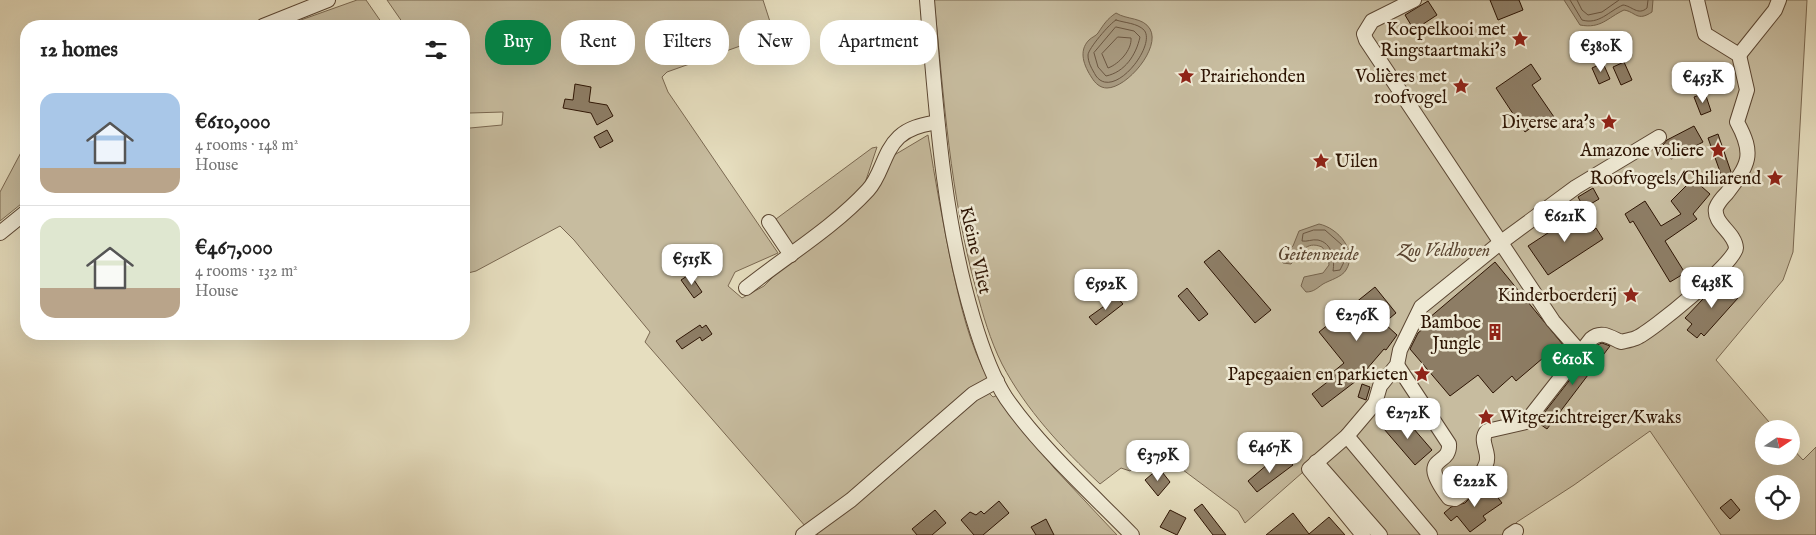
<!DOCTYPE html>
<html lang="en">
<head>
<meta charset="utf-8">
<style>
  body { margin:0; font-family:"IM FELL English",serif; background:#f6f6f6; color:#222; height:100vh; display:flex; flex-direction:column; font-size:19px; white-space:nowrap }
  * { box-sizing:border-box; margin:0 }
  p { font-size:16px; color:#767676 }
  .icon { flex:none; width:28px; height:28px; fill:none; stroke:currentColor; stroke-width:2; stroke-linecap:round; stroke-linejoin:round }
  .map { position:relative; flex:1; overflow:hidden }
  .details { position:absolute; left:20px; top:20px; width:450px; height:320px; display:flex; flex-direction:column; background:#fff; border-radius:20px; box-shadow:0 5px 20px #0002 }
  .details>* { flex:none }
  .hud { position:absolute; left:485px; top:20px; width:475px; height:45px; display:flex; gap:10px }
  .needle { width:32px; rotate:77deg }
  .tools { position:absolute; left:1755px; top:420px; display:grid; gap:10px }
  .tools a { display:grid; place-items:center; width:45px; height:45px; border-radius:50%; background:#fff; box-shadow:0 5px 20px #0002; font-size:25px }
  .price { position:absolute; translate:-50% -42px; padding:0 11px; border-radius:10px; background:#fff; color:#222; font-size:16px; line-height:32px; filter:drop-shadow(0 1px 2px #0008) }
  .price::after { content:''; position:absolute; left:50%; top:30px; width:15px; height:11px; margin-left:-8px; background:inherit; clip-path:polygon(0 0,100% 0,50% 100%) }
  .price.current { background:#0b8043; color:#fff }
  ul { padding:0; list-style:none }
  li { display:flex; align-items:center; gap:15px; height:125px; padding:0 20px }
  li+li { border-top:1px solid #e0e0e0 }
  li span { display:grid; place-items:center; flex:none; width:140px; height:100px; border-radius:15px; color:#555 }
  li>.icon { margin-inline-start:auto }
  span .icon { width:60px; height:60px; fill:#fffc; stroke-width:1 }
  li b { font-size:21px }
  h2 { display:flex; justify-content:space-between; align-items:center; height:60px; padding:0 20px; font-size:21px }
  .tag { padding:0 18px; border-radius:20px; background:#fff; box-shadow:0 5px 20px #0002; font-size:18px; line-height:45px }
  .tag.current { background:#0b8043; color:#fff }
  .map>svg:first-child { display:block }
</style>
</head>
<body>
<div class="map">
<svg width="1816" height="535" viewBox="0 0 1816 535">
  <rect width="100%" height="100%" fill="#e6debf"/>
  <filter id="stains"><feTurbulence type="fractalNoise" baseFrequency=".004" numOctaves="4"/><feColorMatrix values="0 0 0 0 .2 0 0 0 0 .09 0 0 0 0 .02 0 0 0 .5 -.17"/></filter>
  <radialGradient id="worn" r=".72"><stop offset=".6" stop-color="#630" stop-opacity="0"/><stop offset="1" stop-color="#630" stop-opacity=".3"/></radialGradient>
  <g fill="#c7bc9f" stroke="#7a6851" fill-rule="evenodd">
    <path d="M357,0H366L384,26H284Z"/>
    <path d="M387,0H763L774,34L667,72L662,77L668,92L778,253L735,272L728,286L742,298L764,286L891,157L928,135C935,180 943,223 952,267C961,306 969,345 989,380L847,499L806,527L645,342L650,332L574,240L560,226L476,271L464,274V132L470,128L502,125L503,112L470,113L464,110V26H405Z"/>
    <path d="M934,0H1807L1793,252L1783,280L1716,360L1775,429H1764V456H1791V447L1803,460L1816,447V535H1721L1650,431L1574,485L1517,522L1503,535H1371L1311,465L1245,523L1238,511L1155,449L1130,471L1121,468L1100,484C1062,448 1026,410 1002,364C990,340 983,315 976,289C950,195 944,97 934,0ZM1764,484H1791V511H1764Z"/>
    <path d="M26,143V200L0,221V192Z"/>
    <path d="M877,147L865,183L854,200L792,245L775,222L776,219L872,148Z"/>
    <path d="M987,391L993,397L998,395L1054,468L1117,535H818L814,531Z"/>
  </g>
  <g fill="#a7997f" stroke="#76644d">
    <path d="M1564,0H1653L1652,12C1637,22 1636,12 1624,10C1607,18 1601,29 1580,25Z"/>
    <path d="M1116,13C1127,20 1143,17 1150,29C1161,48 1127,88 1107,88C1100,88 1095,83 1092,78C1084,66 1078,51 1089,40C1092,37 1096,36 1098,33C1104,24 1107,19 1116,13Z"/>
    <path d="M1319,224C1338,228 1358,251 1346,270C1342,277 1330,280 1323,284C1317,288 1314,292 1306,292L1301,286L1304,277L1323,273L1329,265L1328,255L1322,247C1305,240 1301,254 1291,264L1283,263L1280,257L1293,246L1299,231Z"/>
  </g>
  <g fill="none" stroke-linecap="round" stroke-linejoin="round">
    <g stroke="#6a5641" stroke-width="1">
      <path d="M1570,0L1582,20C1599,25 1609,11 1623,5C1632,6 1638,16 1647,8L1648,0"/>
      <path d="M1577,0L1582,10L1588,15L1602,12L1619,0"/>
      <path d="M1116,20C1125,23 1137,23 1144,30C1157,45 1114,101 1096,76C1092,69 1088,63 1088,55C1088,49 1110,23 1116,20Z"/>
      <path d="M1116,27L1134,31L1140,37C1136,55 1125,72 1106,76L1098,67L1094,53Z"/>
      <path d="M1118,37L1131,38C1132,50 1119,64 1108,68L1102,54Z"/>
      <path d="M1314,230H1325L1342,245L1344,262L1340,270L1333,271C1335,259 1332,243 1318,240C1312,239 1307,242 1302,241L1303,234Z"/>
    </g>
  </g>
  <g fill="#8d7d65" stroke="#2d1403">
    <path d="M1490,0H1519L1523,10L1498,20Z"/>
    <path d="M1428,1L1437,15L1414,30L1405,15Z"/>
    <path d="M1624,62L1632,80L1621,85L1613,67Z"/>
    <path d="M1603,63L1610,79L1599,84L1592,68Z"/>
    <path d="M1531,64L1541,79L1532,85L1554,117L1544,123L1542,120L1525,132L1496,88Z"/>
    <path d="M575,84L591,87L589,102L607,105L613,116L597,125L591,113L563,108L565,99L573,100Z"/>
    <path d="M1705,93L1711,111L1701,115L1694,97Z"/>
    <path d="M1694,126L1703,142L1671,159L1663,145L1667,140Z"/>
    <path d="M607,130L613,141L600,148L594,137Z"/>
    <path d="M1718,134L1731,172L1727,178L1723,180L1708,138Z"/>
    <path d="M1693,179L1710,194L1693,214L1697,219L1665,241L1685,273L1670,282L1633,221L1630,223L1625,214L1645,201L1661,226L1681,214L1671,201Z"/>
    <path d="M1593,188L1599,199L1584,208L1578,197Z"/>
    <path d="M1580,212L1593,231L1596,228L1603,239L1548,275L1528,246Z"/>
    <path d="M1219,250L1271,310L1255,323L1204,262Z"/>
    <path d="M1495,262L1564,346L1548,363L1543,358L1516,381L1512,376L1493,393L1478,375L1450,396L1410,349L1418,333L1432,321L1429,318Z"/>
    <path d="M690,274L702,292L694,298L681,280Z"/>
    <path d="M1719,282L1725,287L1729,282L1739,291L1735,296L1738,298L1704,336L1701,333L1697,338L1687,330L1692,324L1685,318Z"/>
    <path d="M1375,287L1396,313L1384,323L1397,335L1386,350L1384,349L1366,370L1353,380L1356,381L1322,407L1312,394L1335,376L1333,372L1344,363L1319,332Z"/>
    <path d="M1187,288L1208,314L1199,321L1178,296Z"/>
    <path d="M1117,297L1123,304L1096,325L1089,317Z"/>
    <path d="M700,325L702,328L706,325L712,334L702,341L700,337L682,349L676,341Z"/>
    <path d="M1602,343L1610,346L1547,429L1537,422L1597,345Z"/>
    <path d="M1362,384L1370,387L1366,400L1358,397Z"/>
    <path d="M1401,414L1432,450L1415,465L1384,429Z"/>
    <path d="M1285,456L1293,465L1257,492L1248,481L1268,464L1270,467Z"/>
    <path d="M1159,468L1170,482L1158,496L1145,480Z"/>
    <path d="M1486,482L1502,503L1483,516L1486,520L1470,532L1457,516L1451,521L1444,513L1451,507L1465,503Z"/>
    <path d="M1731,499L1740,510L1730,519L1720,508Z"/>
    <path d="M999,501L1009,513L983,535H974L961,520L970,512L976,515L981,511L984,514Z"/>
    <path d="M1202,504L1226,535H1213L1194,510Z"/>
    <path d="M935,510L946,523L932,535H917L912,529Z"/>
    <path d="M1170,510L1186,518L1177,535L1160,527Z"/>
    <path d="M1293,513L1309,534L1329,517L1345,535H1266Z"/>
    <path d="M1046,519L1054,535H1036L1031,527Z"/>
  </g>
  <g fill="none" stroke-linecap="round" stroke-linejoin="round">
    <g stroke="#5b4632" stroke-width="16">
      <g id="minor">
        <path d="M927,0C936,107 942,214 973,318C981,345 991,375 1006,398C1039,446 1091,493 1132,535"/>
        <path d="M1414,0L1372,21L1364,34L1366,40L1553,321L1581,353"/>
        <path d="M263,26L328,0"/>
        <path d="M1739,55L1775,10L1779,0"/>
        <path d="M769,222L791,255"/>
        <path d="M0,233L26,212"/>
        <path d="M746,288C786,256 833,228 868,190C882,175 883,152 899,137C910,127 923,125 937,122"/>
        <path d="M1397,365L1449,444C1451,468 1415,453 1449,498L1455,499C1466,493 1482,476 1486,464C1491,452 1478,441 1487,431L1526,422L1591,339C1601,330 1610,337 1621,342C1625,341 1631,340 1636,338C1651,332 1736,262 1736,248C1735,232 1713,224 1716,208C1718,203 1723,197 1727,193C1749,164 1755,155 1737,122L1747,90L1739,55L1705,34L1697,0"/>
        <path d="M1347,436L1430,535"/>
        <path d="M1316,462L1380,535"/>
        <path d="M803,535L851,500L973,394L997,381"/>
        <path d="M1363,535L1309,469L1347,436L1375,403L1380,386L1397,365L1400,350L1421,307L1500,243L1576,187L1659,137"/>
        <path d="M1510,535L1516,531"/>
      </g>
    </g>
    <use href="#minor" stroke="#efead5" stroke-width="14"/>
  </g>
  <defs>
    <g id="sight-bare" transform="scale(1.35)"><path d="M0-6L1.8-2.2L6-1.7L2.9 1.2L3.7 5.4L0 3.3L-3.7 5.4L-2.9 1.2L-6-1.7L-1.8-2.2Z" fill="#8f2418" stroke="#efead5" stroke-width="2.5" paint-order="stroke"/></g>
    <g id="building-bare" transform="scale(1.35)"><path d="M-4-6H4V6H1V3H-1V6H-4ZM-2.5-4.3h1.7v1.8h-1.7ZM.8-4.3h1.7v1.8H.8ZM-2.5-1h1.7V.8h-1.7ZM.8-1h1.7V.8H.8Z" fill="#8f2418" stroke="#efead5" stroke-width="2.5" paint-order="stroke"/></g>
  </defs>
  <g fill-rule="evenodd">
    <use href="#sight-bare" x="1520" y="39"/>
    <use href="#sight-bare" x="1186" y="76"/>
    <use href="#sight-bare" x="1461" y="86"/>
    <use href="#sight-bare" x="1609" y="122"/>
    <use href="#sight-bare" x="1718" y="150"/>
    <use href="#sight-bare" x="1321" y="161"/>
    <use href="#sight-bare" x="1775" y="178"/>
    <use href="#sight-bare" x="1631" y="295"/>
    <use href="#building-bare" x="1495" y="332"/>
    <use href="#sight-bare" x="1422" y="374"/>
    <use href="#sight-bare" x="1486" y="417"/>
  </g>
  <g text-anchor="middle" stroke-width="5" stroke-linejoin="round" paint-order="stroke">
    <g font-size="18" fill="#2d1403" stroke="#efead5" text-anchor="end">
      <text x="1506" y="35">Koepelkooi met<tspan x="1506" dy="21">Ringstaartmaki's</tspan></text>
      <text x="1200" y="82" text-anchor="start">Prairiehonden</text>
      <text x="1447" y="82">Volières met<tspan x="1447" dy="21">roofvogel</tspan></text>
      <text x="1595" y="128">Diverse ara's</text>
      <text x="1704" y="156">Amazone voliere</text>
      <text x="1335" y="167" text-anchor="start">Uilen</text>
      <text x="1761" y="184">Roofvogels/Chiliarend</text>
      <text x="1617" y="301">Kinderboerderij</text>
      <text x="1481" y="328">Bamboe<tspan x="1481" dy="21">Jungle</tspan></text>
      <text x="1408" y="380">Papegaaien en parkieten</text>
      <text x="1500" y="423" text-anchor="start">Witgezichtreiger/Kwaks</text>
    </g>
    <g font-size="18" fill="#2d1403" stroke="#efead5">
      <text transform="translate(976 250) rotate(77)" y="6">Kleine Vliet</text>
    </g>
    <g font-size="18" font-style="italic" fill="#5b4632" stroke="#efead5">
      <text x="1444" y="256">Zoo Veldhoven</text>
      <text x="1318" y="260">Geitenweide</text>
    </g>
  </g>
  <rect width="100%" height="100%" filter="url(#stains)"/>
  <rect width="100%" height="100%" fill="url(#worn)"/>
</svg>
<div class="tools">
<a><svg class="needle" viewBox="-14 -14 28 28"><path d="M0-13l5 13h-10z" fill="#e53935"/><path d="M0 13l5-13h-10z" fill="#767676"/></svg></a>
<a><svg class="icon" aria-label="locate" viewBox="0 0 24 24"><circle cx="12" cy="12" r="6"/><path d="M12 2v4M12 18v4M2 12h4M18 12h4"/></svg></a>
</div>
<b class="price" style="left:1601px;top:73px">€380K</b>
<b class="price" style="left:1703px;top:104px">€453K</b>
<b class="price" style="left:1565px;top:243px">€621K</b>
<b class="price" style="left:692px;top:286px">€515K</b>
<b class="price" style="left:1712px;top:309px">€438K</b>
<b class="price" style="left:1106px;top:311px">€592K</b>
<b class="price" style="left:1357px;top:342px">€276K</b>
<b class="price current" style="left:1573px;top:386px">€610K</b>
<b class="price" style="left:1408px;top:440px">€272K</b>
<b class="price" style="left:1270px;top:474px">€467K</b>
<b class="price" style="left:1158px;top:482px">€379K</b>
<b class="price" style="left:1475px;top:508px">€222K</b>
<div class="hud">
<a class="tag current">Buy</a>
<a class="tag">Rent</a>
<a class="tag">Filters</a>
<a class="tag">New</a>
<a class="tag">Apartment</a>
</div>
<section class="details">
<h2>12 homes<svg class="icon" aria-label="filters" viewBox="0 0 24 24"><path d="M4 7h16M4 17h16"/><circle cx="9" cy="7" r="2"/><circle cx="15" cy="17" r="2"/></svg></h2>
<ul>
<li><span style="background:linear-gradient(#a9c7e8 75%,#b9a48a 0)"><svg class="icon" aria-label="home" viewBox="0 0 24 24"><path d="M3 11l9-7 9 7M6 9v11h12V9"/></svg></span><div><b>€610,000</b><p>4 rooms · 148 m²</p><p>House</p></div></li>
<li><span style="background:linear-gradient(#dfe7d0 70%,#b9a48a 0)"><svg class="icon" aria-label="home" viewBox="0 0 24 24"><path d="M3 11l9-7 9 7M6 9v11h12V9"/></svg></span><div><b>€467,000</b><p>4 rooms · 132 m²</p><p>House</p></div></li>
</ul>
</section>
</div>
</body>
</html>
